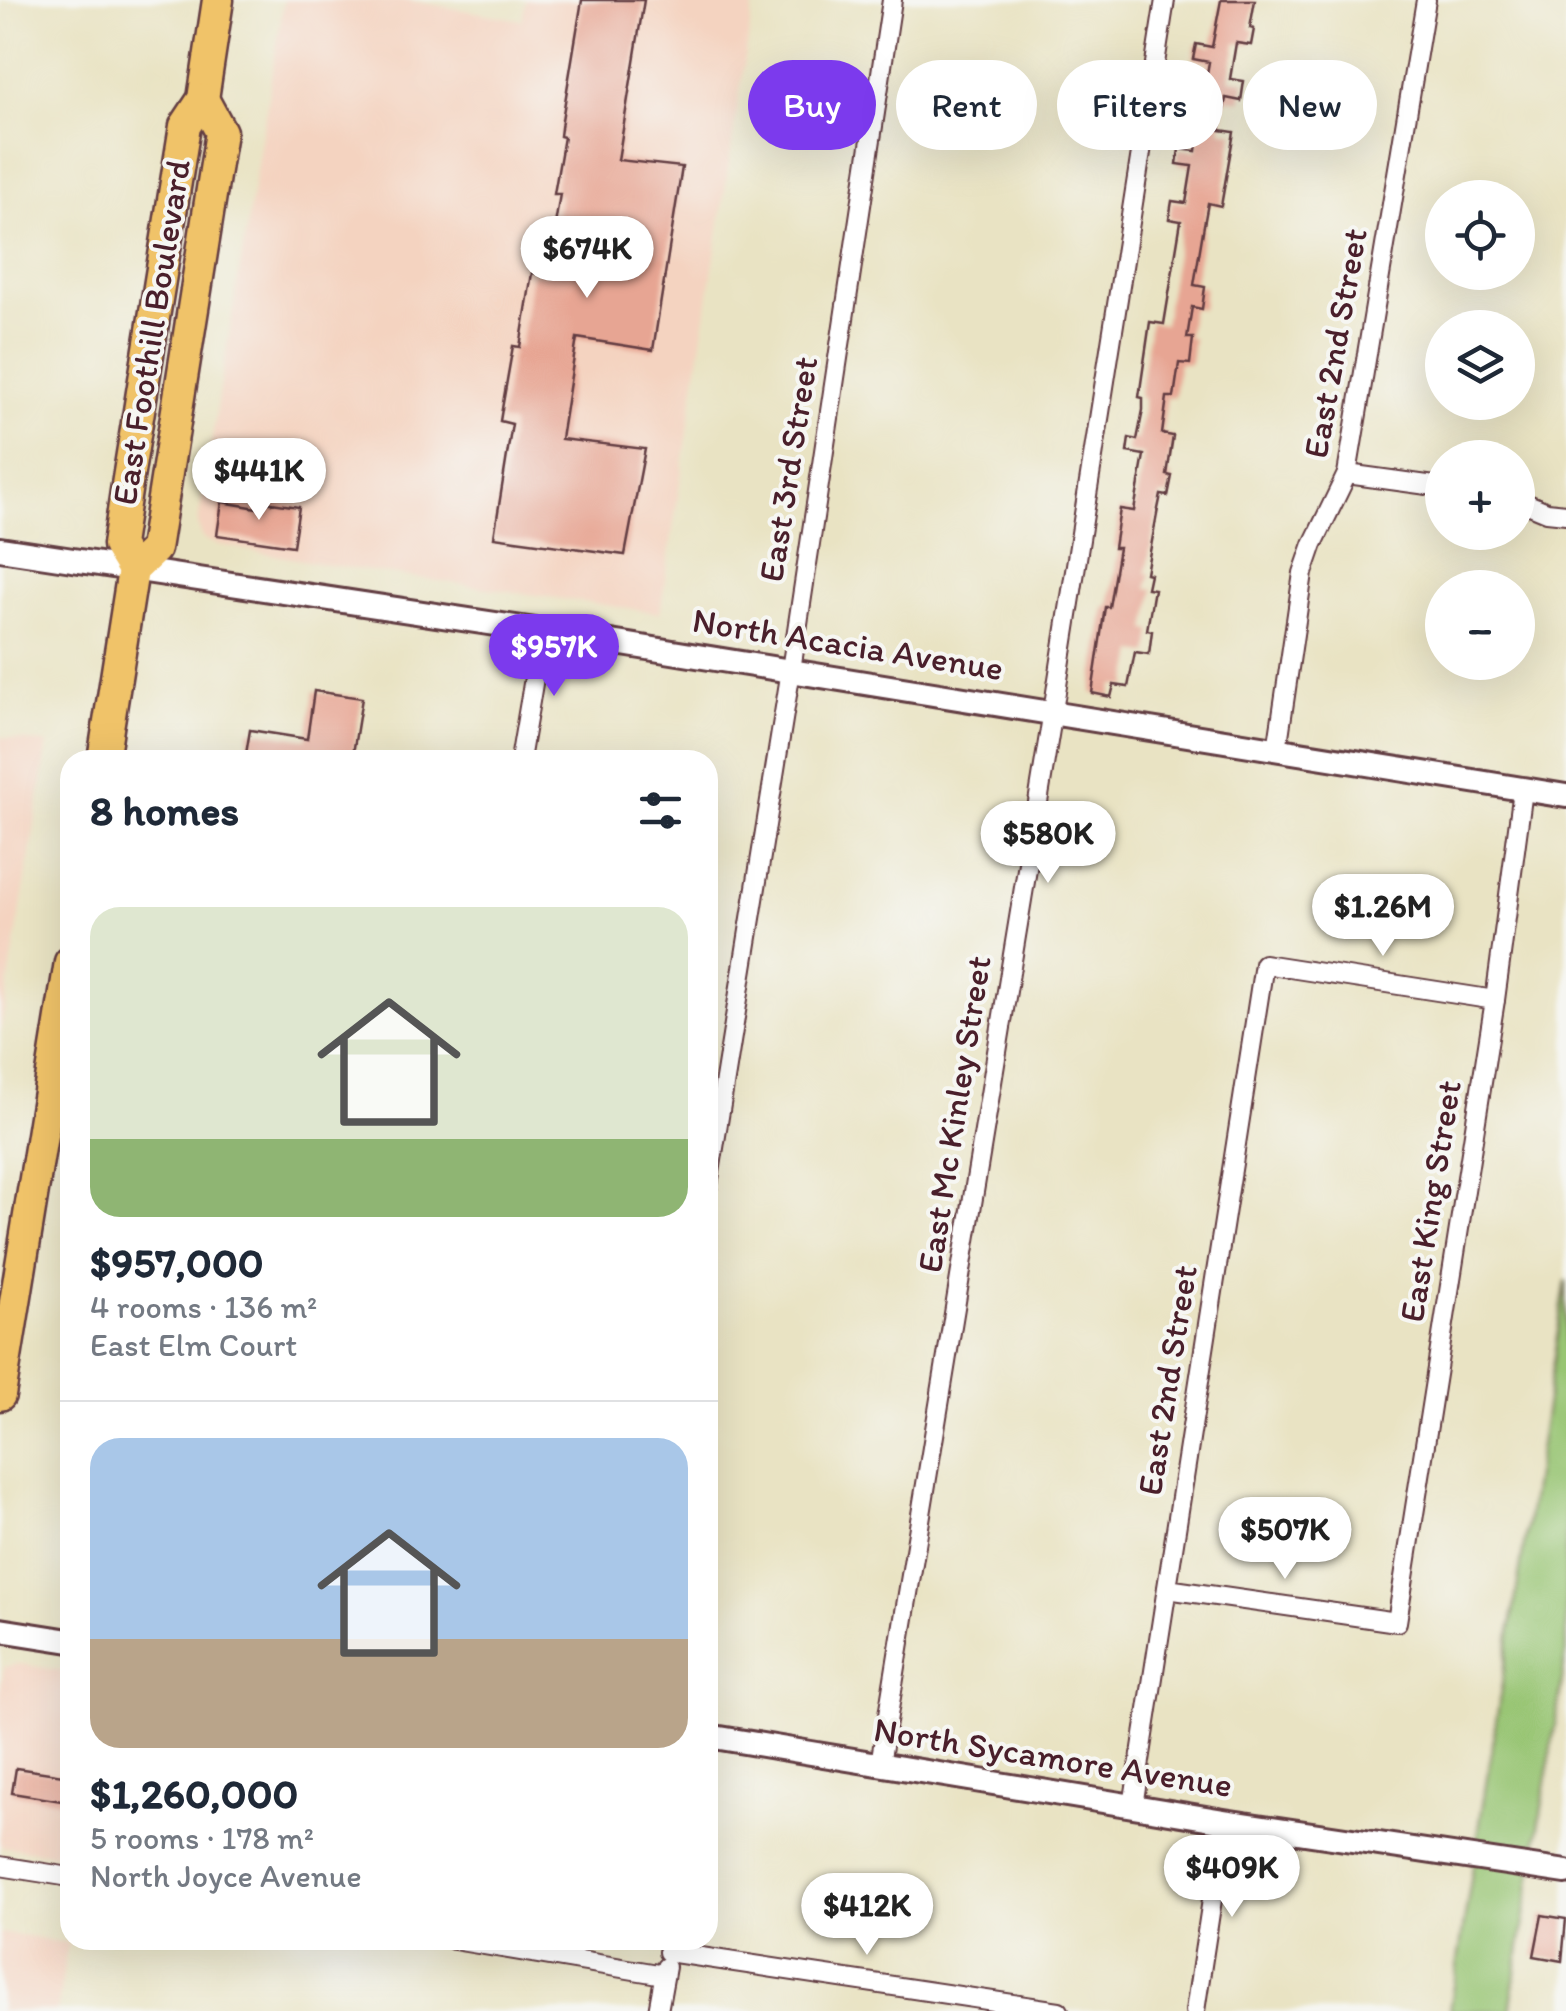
<!DOCTYPE html>
<html lang="en">
<head>
<meta charset="utf-8">
<style>
  body { margin:0; font-family:Itim,sans-serif; background:#f2f2f3; color:#1f2937; height:100vh; display:flex; flex-direction:column; font-size:38px; white-space:nowrap }
  * { box-sizing:border-box; margin:0 }
  p { font-size:32px; color:#747a83 }
  .icon { flex:none; width:55px; height:55px; fill:none; stroke:currentColor; stroke-width:2; stroke-linecap:round; stroke-linejoin:round }
  .map { position:relative; flex:1; overflow:hidden }
  .panel { position:absolute; left:60px; top:750px; width:658px; height:1200px; display:flex; flex-direction:column; background:#fff; border-radius:30px; box-shadow:0 10px 40px #0002 }
  .panel>* { flex:none }
  .banner { position:absolute; left:748px; top:60px; width:668px; height:90px; display:flex; gap:20px }
  .tools { position:absolute; left:1425px; top:180px; display:grid; gap:20px }
  .tools a { display:grid; place-items:center; width:110px; height:110px; border-radius:50%; background:#fff; box-shadow:0 10px 40px #0002; font-size:50px }
  .price { position:absolute; translate:-50% -85px; padding:0 22px; border-radius:35px; background:#fff; color:#222; font-size:32px; line-height:65px; filter:drop-shadow(0 2px 5px #0008) }
  .price::after { content:''; position:absolute; left:50%; top:60px; width:30px; height:22px; margin-left:-15px; background:inherit; clip-path:polygon(0 0,100% 0,50% 100%) }
  .price.current { background:#7c3aed; color:#fff }
  ul { padding:0; list-style:none }
  li { display:grid; align-content:center; gap:20px; height:530px; padding:0 30px }
  li+li { border-top:2px solid #e0e1e3 }
  li span { display:grid; place-items:center; height:310px; border-radius:30px; color:#555 }
  li>.icon { margin-inline-start:auto }
  span .icon { width:180px; height:180px; fill:#fffc; stroke-width:1 }
  li b { font-size:42px }
  h2 { display:flex; justify-content:space-between; align-items:center; height:120px; padding:0 30px; font-size:42px }
  .chip { padding:0 35px; border-radius:45px; background:#fff; box-shadow:0 10px 40px #0002; font-size:35px; line-height:90px }
  .chip.current { background:#7c3aed; color:#fff }
  .map>svg:first-child { display:block }
</style>
</head>
<body>
<div class="map">
<svg width="1566" height="2011" viewBox="0 0 1566 2011">
  <rect width="100%" height="100%" fill="#f6f6f2"/>
  <filter id="ink" filterUnits="userSpaceOnUse"><feTurbulence type="fractalNoise" baseFrequency=".01" numOctaves="2"/><feDisplacementMap in="SourceGraphic" scale="20" xChannelSelector="R" yChannelSelector="G"/><feConvolveMatrix kernelMatrix="1 2 1 2 8 2 1 2 1" color-interpolation-filters="sRGB"/></filter>
  <filter id="wash" filterUnits="userSpaceOnUse"><feTurbulence type="fractalNoise" baseFrequency=".0048" numOctaves="4" result="noise"/><feDisplacementMap in="SourceGraphic" scale="40" xChannelSelector="R" yChannelSelector="G"/><feGaussianBlur stdDeviation="2.25" result="paint"/><feColorMatrix in="noise" values="0 0 0 0 0 0 0 0 0 0 0 0 0 0 0 0 0 1.4 0 .05"/><feComposite in="paint" operator="in"/></filter>
  <g filter="url(#wash)">
    <rect width="100%" height="100%" fill="#e9e3c3"/>
    <g fill="#f4d3c0">
      <path d="M284,0H406L522,20L526,0H754L660,613L329,565L215,544L202,538L198,523Z"/>
      <path d="M0,737L48,744L0,1035Z"/>
      <path d="M19,1664L70,1672V1856L0,1846V1690L4,1667Z"/>
      <path d="M0,1933L68,1943L57,2011H0Z"/>
    </g>
    <path fill="#98c573" stroke="#71724f" stroke-width="2.5" d="M1566,1280V1656L1510,2011H1450Z"/>
    <g id="blocks">
      <g fill="#e7a593">
        <path d="M582,0H644L618,160L682,167L653,350L577,338L561,439L645,449L625,555L494,537L512,424L500,421L503,403L513,346L520,347L532,273L547,274L560,194H554L564,137L560,136L562,120Z"/>
        <path d="M1221,0H1255L1250,28L1254,29L1251,45L1236,43L1230,79L1244,81L1241,101L1226,98L1220,130L1234,132L1221,206L1208,203L1204,225L1194,285L1205,287L1202,309L1192,307L1187,338H1193L1190,364L1179,363L1174,397H1167L1162,434L1173,436L1167,475L1172,476L1168,496L1161,495L1158,509L1146,573L1150,574L1147,588L1154,589L1147,630L1152,631L1149,654L1135,652L1128,687L1114,685L1111,697L1092,693L1105,607H1109L1119,548H1114L1120,509L1134,511L1144,455L1127,452L1129,438L1137,440L1143,410V398L1139,397L1150,322L1164,324L1181,221L1169,219L1172,201L1186,203L1192,166L1177,164L1179,149L1196,151L1201,114L1185,112L1188,94L1203,97L1209,62L1193,59L1196,44L1212,47Z"/>
        <path d="M258,501L299,507L293,546L217,535L222,502L257,508Z"/>
        <path d="M314,691L362,698L352,760H245L250,730L307,739Z"/>
        <path d="M16,1768L70,1776L68,1802L12,1793Z"/>
        <path d="M1542,1915L1566,1919L1562,1961L1534,1956Z"/>
      </g>
    </g>
  </g>
  <g filter="url(#ink)">
    <use href="#blocks" fill-opacity="0" stroke="#623c42" stroke-width="2.5"/>
    <g fill="none" stroke-linecap="round" stroke-linejoin="round">
      <g stroke="#623c42" stroke-width="22">
        <g id="minor">
          <path d="M1347,474L1442,487"/>
          <path d="M1518,500L1547,512L1566,514"/>
          <path d="M1277,750L1303,573L1313,544L1347,474L1426,0"/>
          <path d="M520,760L542,631"/>
          <path d="M708,1185L791,670L892,0"/>
          <path d="M1167,1589L1397,1622L1495,1000L1523,790"/>
          <path d="M880,1764L1053,711L1165,0"/>
          <path d="M1133,1806L1264,964L1495,1000"/>
          <path d="M0,1866L70,1877"/>
          <path d="M454,1940L664,1975"/>
          <path d="M668,1952L1059,2011"/>
          <path d="M658,2011L666,1967"/>
          <path d="M1195,2011L1224,1821"/>
        </g>
      </g>
      <g stroke="#623c42" stroke-width="28">
        <g id="tertiary">
          <path d="M0,549L542,631L1566,796"/>
          <path d="M0,1630L70,1641"/>
          <path d="M708,1736L1224,1821L1566,1872"/>
        </g>
      </g>
      <g stroke="#623c42" stroke-width="35">
        <g id="primary">
          <path d="M133,570L118,545L126,491L185,126L203,99L218,0"/>
          <path d="M103,760L133,570L155,549L221,132L203,99"/>
          <path d="M0,1395L70,962"/>
        </g>
      </g>
      <use href="#minor" stroke="#fff" stroke-width="18"/>
      <use href="#tertiary" stroke="#fff" stroke-width="22"/>
      <use href="#primary" stroke="#f0c369" stroke-width="30"/>
    </g>
  </g>
  <g text-anchor="middle" stroke-width="8" stroke-linejoin="round" paint-order="stroke">
    <g font-size="35" fill="#4a1f2b" stroke="#f6f6f2">
      <text transform="translate(151 332) rotate(-81)" y="12">East Foothill Boulevard</text>
      <text transform="translate(1335 343) rotate(-80)" y="12">East 2nd Street</text>
      <text transform="translate(788 469) rotate(-81)" y="12">East 3rd Street</text>
      <text transform="translate(848 644) rotate(9)" y="12">North Acacia Avenue</text>
      <text transform="translate(954 1114) rotate(-81)" y="12">East Mc Kinley Street</text>
      <text transform="translate(1430 1201) rotate(-81)" y="12">East King Street</text>
      <text transform="translate(1167 1380) rotate(-81)" y="12">East 2nd Street</text>
      <text transform="translate(1053 1757) rotate(9)" y="12">North Sycamore Avenue</text>
    </g>
  </g>
</svg>
<div class="tools">
<a><svg class="icon" aria-label="locate" viewBox="0 0 24 24"><circle cx="12" cy="12" r="6"/><path d="M12 2v4M12 18v4M2 12h4M18 12h4"/></svg></a>
<a><svg class="icon" aria-label="layers" viewBox="0 0 24 24"><path d="M12 4l9 5-9 5-9-5zM3 14l9 5 9-5"/></svg></a>
<a>+</a>
<a>−</a>
</div>
<b class="price" style="left:587px;top:301px">$674K</b>
<b class="price" style="left:259px;top:523px">$441K</b>
<b class="price current" style="left:554px;top:699px">$957K</b>
<b class="price" style="left:1048px;top:886px">$580K</b>
<b class="price" style="left:1383px;top:959px">$1.26M</b>
<b class="price" style="left:1285px;top:1582px">$507K</b>
<b class="price" style="left:1232px;top:1920px">$409K</b>
<b class="price" style="left:867px;top:1958px">$412K</b>
<div class="banner">
<a class="chip current">Buy</a>
<a class="chip">Rent</a>
<a class="chip">Filters</a>
<a class="chip">New</a>
</div>
<section class="panel">
<h2>8 homes<svg class="icon" aria-label="filters" viewBox="0 0 24 24"><path d="M4 7h16M4 17h16"/><circle cx="9" cy="7" r="2"/><circle cx="15" cy="17" r="2"/></svg></h2>
<ul>
<li><span style="background:linear-gradient(#dfe7d0 75%,#8fb573 0)"><svg class="icon" aria-label="home" viewBox="0 0 24 24"><path d="M3 11l9-7 9 7M6 9v11h12V9"/></svg></span><div><b>$957,000</b><p>4 rooms · 136 m²</p><p>East Elm Court</p></div></li>
<li><span style="background:linear-gradient(#a9c7e8 65%,#b9a48a 0)"><svg class="icon" aria-label="home" viewBox="0 0 24 24"><path d="M3 11l9-7 9 7M6 9v11h12V9"/></svg></span><div><b>$1,260,000</b><p>5 rooms · 178 m²</p><p>North Joyce Avenue</p></div></li>
</ul>
</section>
</div>
</body>
</html>
